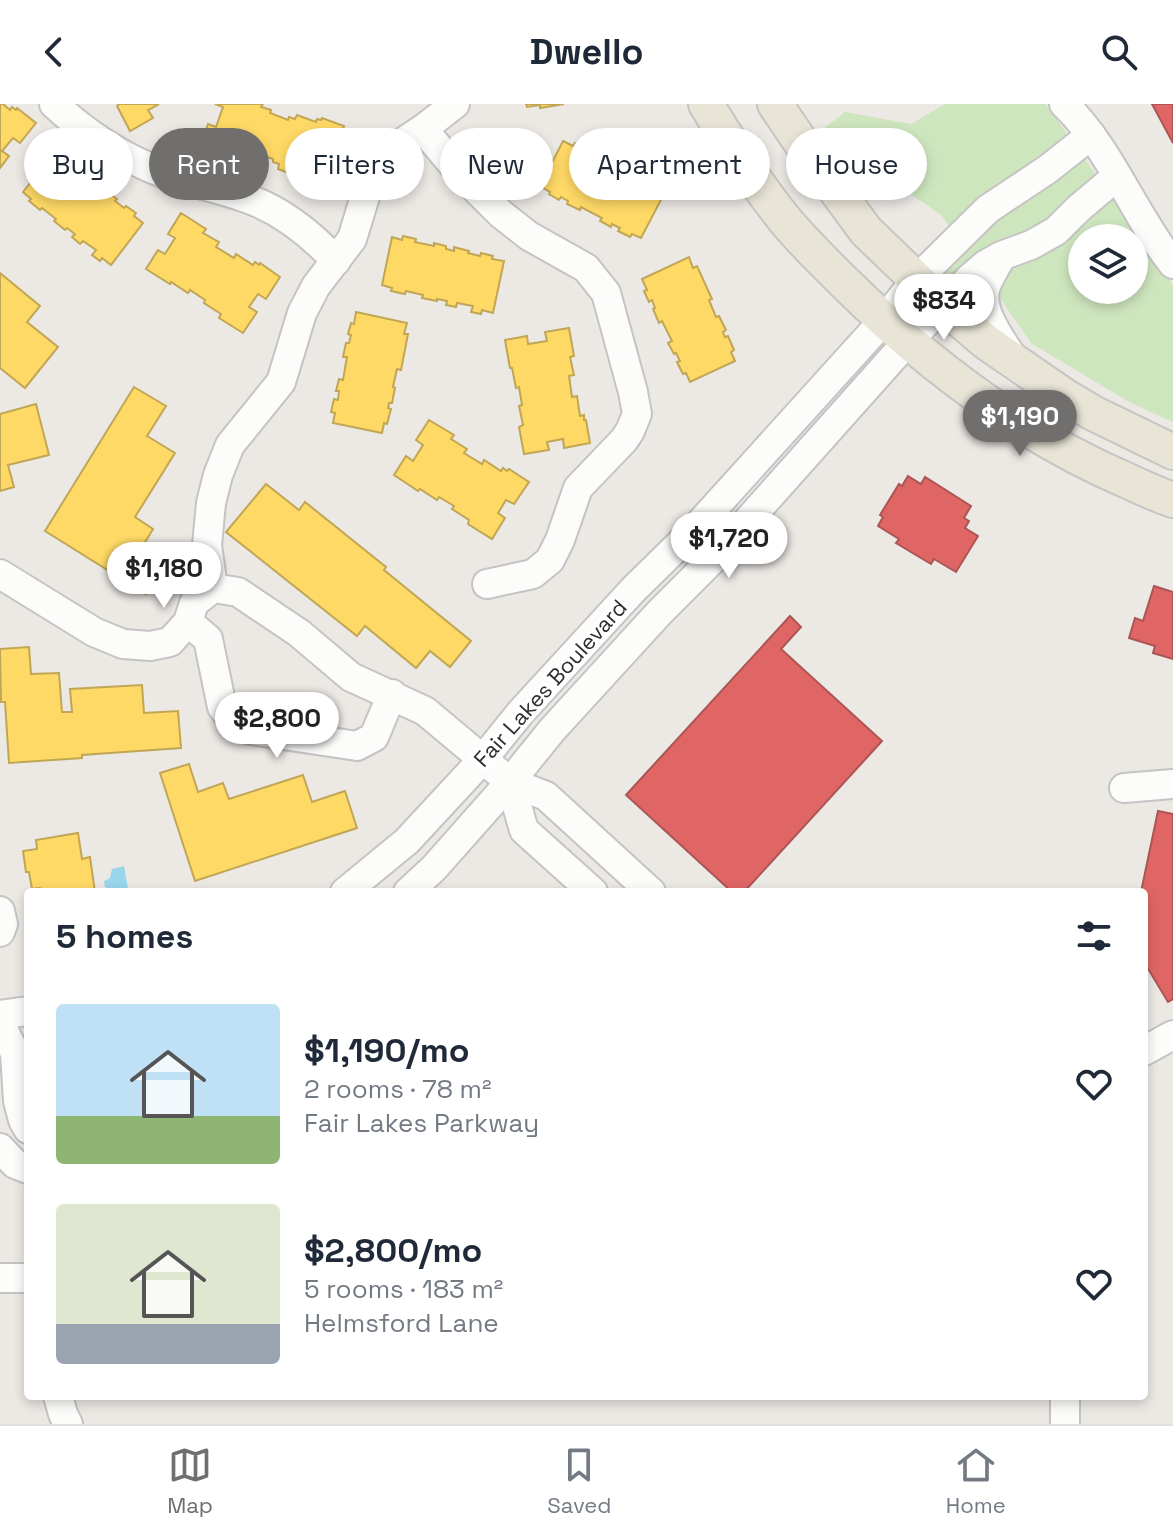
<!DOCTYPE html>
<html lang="en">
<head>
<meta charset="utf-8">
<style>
  body { margin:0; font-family:"Space Grotesk",sans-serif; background:#f6f6f7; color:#1f2937; height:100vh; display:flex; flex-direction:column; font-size:30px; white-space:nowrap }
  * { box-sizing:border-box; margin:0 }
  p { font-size:26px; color:#747a83 }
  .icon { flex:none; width:44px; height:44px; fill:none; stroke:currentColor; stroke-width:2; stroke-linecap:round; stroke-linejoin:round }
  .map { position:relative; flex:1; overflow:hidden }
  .sheet { position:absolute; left:24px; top:784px; width:1124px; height:512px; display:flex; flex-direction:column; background:#fff; border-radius:8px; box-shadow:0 4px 12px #0003 }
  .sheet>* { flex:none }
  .top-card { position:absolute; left:24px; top:24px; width:1126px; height:72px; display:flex; gap:16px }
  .fabs { position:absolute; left:1068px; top:120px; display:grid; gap:16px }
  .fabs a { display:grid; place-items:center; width:80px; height:80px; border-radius:50%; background:#fff; box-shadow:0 4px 12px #0003; font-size:40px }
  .price { position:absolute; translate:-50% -68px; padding:0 18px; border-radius:28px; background:#fff; color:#222; font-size:26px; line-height:52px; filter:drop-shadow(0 2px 4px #0008) }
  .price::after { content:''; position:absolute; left:50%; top:48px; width:24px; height:18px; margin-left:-12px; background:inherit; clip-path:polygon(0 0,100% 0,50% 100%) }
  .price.on { background:#706f6e; color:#fff }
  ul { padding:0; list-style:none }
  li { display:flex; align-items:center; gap:24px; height:200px; padding:0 32px }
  li span { display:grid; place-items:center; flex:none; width:224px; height:160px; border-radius:8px; color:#555 }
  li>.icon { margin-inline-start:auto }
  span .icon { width:96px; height:96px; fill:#fffc; stroke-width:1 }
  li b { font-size:34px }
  h2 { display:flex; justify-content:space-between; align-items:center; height:96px; padding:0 32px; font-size:34px }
  .pill { padding:0 28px; border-radius:36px; background:#fff; box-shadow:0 4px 12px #0003; font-size:28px; line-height:72px }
  .pill.on { background:#706f6e; color:#fff }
  header { display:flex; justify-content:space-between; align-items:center; height:104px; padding:0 32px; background:#fff; font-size:36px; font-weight:700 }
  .dock { display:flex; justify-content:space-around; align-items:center; height:112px; border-top:2px solid #e0e1e3; background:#fff; font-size:22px; color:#747a83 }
  .dock a { display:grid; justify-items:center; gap:4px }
  .dock .on { color:#706f6e }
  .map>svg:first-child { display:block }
</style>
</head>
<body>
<header><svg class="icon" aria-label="back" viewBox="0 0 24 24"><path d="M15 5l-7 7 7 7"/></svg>Dwello<svg class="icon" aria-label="search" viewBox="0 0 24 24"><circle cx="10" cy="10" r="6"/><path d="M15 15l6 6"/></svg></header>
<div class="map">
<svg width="1173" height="1320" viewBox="0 0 1173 1320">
  <rect width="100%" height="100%" fill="#ece8e4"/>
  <path fill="#cee6be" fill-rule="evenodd" d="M945,0H1046L1173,181V318L1131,299L1032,240L973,156L955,174H944L942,170L963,142L941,111L820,27L845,8L911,20ZM1082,134H1134V186H1082Z"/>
  <path fill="#99d6ec" d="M124,762L128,785L133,788H110V785L105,783L104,777L110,774L112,765Z"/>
  <g fill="#ffd966" stroke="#c0a655" stroke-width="2">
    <path d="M0,0H3L10,6L12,3L16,6L17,4L36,19L20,39L13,34L2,47L9,52L0,64Z"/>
    <path d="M119,0H159L148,6L153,14L130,27L117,2Z"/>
    <path d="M263,0L261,3L271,6L270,9L288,16L289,13L295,15L297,11L316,18L317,15L321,16L322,14L344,22L335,46L327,44L321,59L329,62L321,85L295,75L297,72L278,65L279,60L273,58V55L256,49L255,52L248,50L247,53L201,40L208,20L216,23L223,3L215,0Z"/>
    <path d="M526,0H564L540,4V1L527,3Z"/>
    <path d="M563,37L573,42L575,39L607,55L606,59L638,72L636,75L641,78L643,75L656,83L655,85L664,90L641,134L632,130L630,133L618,127L620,124L612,120L611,123L600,117L602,114L581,103L580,106L567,100L568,97L561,93L559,96L549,90L550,88L540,82Z"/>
    <path d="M53,50L61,56L63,53L74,61L72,64L87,75L89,73L98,81L96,84L102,88L105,86L117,95L115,97L124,104L126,102L136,109L134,112L143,119L111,161L102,154L100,157L92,151L96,146L83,137L80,140L72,133L75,130L67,124L65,126L54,117L56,115L42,104L40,106L29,97L31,95L23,88Z"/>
    <path d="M181,109L206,125L203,129L219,138L216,143L234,154L236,150L253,161L255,158L259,161L260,159L280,173L266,195L258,190L249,203L257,208L243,229L219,214L221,210L204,199L205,196L190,186L188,189L171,178L170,180L146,165L158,146L165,150L175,134L168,130Z"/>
    <path d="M403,132L416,135L415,138L434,142V139L446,142V145L454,147V143L469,147L468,149L480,152L481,149L493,152L492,155L504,157L493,209L482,206L481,210L471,208L473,202L457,199L456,203L446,201L447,197L437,195V197L422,194L423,191L406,187L405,190L391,187L392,184L382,181L392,133L402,136Z"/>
    <path d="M689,153L693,164L697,162L712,195L709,196L716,213L719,212L726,226L723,228L725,233L728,232L734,246L731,248L735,257L690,278L686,269L683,270L677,258L680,257L676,249L674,250L668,239L672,237L662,217L659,219L653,205L655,204L652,196L649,198L644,187L647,186L642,175Z"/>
    <path d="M0,169L40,202L27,218L58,243L25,284L0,264Z"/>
    <path d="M356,208L407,219L404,230H408L401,266L397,265L393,283L395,284L392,299H389L388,304L391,305L387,320L384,319L382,329L333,319L335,309L331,308L334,295L338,296L339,287H336L339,275L343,276L347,253H343L346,239H349L351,231L348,230L351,219L354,220Z"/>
    <path d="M569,224L574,252L570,253L574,271L569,272L572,293L577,292L580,312L584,311V316H586L590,339L564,344L563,335L547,338L549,346L524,350L519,323L523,321L519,302L522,301L519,283L516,284L512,264H510L505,236L527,232L528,240L547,237L545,228Z"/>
    <path d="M134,283L166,302L147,332L175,349L135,413L153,425L138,450L161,464L146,490L45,427Z"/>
    <path d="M36,300L49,351L8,361L14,383L0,387V310Z"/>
    <path d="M429,316L454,331L451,335L467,345L464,349L482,360L484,356L501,367L503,364L507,367L509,365L529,378L514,400L506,396L498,409L505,414L492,435L468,420L469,416L452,405L454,402L439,393L437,396L420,385L418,387L394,371L406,352L413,357L423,341L416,336Z"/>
    <path d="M266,380L299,406L305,398L386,463L384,466L471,537L450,563L430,547L416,564L365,522L357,532L226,428Z"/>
    <path d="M29,543L31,570L59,569L62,608H72L70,585L142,581L144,609L178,607L181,644L82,651V654L9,659L5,598H1L0,545Z"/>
    <path d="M189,660L198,688L223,679L229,695L303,671L312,698L345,687L357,724L195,777L160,669Z"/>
    <path d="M78,729L82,755L90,753L95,788H41L40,784L32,785L29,768H26L23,747L37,745L36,736Z"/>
  </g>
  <g fill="#e06666" stroke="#ab5555" stroke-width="2">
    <path d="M1152,0H1173V39Z"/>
    <path d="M908,372L921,380L925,373L971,402L964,414L969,417L965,424L978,432L956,468L934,455L931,460L896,439L899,435L878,422L883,413L880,411L899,380L902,382Z"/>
    <path d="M1154,482L1173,488V555L1153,549L1155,542L1129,534L1135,514L1143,517Z"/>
    <path d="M790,512L801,523L781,545L882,637L744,788H732L626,691Z"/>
    <path d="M1158,707L1173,710V895L1168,898L1144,858V788H1141Z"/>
  </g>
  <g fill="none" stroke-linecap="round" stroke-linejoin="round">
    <g stroke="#c5c4c5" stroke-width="32">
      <g id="minor">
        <path d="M54,0C85,29 123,54 163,69C190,79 219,84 246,94C281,106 311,130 336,157"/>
        <path d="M1064,0C1111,45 1133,110 1173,160"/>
        <path d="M423,25L459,68L501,110L529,132L586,164L606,189L633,288L637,310L630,327L624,336L578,384L560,436L550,456L533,470L487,480"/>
        <path d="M1001,153C996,163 990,172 986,182C978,206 1000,233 1012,253"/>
        <path d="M0,470L94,528L123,540L150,542L170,538L188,518L194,499L213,484L207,441L211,399L218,371L230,341L281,278L302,209L316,182L352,135L371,73L380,57L394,44L423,25L455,0"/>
        <path d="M213,484L238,488L299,529L351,573L425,607L510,678L546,692L651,788"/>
        <path d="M188,518L208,535L222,603L236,620L251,626L357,642L374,633L392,590"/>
        <path d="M510,678L524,726L593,788"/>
        <path d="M1124,684L1173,680"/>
        <path d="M345,788L407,737L483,655L521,608L633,486L693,427L883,217L916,176L988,105L1048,65L1091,31"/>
        <path d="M408,788L434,764L510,678L552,626L659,509L718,450L907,238L970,174L985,161L1001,152L1031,141L1056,127L1078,105L1117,72"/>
        <path d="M0,807L3,820L0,828"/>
        <path d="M0,911L28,907"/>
        <path d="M0,919L15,949L18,997L23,1016L28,1025"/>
        <path d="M1144,947L1173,931"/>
        <path d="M0,1044L15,1060L28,1065"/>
        <path d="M0,1174H28"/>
        <path d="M58,1292L63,1310L68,1320"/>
        <path d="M1065,1320V1292"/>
      </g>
    </g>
    <g stroke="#c6c5c4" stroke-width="38">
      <g id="major">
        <path d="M706,0C730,40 756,80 785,116C803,138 824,158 844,178C927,260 1020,331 1128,377C1143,384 1158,391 1173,396"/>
        <path d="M775,0L802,40L866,127L944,202L986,238L1063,291L1093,309L1173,348"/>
      </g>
    </g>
    <use href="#minor" stroke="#fcfcfb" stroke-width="28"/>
    <use href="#major" stroke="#e8e4d6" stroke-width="34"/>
  </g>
  <g text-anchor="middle" stroke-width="8" stroke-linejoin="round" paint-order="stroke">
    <g font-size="22" fill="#2e2e2e" stroke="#fff">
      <text transform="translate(550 579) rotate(-48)" y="8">Fair Lakes Boulevard</text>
    </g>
  </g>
</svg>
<div class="fabs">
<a><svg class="icon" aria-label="layers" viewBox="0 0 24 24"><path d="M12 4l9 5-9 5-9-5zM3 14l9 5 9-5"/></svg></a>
</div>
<b class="price" style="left:944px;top:238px">$834</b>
<b class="price on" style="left:1020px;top:354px">$1,190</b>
<b class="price" style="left:729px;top:476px">$1,720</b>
<b class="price" style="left:164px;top:506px">$1,180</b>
<b class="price" style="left:277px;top:656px">$2,800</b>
<div class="top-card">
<a class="pill">Buy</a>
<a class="pill on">Rent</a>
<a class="pill">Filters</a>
<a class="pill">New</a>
<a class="pill">Apartment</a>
<a class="pill">House</a>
</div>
<section class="sheet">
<h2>5 homes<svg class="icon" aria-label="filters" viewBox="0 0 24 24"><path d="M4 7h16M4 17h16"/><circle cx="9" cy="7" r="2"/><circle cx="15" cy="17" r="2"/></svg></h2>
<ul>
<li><span style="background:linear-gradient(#bfe0f5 70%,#8fb573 0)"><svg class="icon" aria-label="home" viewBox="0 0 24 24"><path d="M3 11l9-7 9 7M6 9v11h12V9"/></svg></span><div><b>$1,190/mo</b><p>2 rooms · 78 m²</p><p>Fair Lakes Parkway</p></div><svg class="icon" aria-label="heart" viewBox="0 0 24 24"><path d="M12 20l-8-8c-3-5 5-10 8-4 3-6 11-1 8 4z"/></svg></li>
<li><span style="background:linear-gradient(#dfe7d0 75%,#9aa5b1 0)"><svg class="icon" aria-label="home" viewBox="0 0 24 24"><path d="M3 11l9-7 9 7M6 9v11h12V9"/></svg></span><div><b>$2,800/mo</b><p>5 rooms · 183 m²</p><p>Helmsford Lane</p></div><svg class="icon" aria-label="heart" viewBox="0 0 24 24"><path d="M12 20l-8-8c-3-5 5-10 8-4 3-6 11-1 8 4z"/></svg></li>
</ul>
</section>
</div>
<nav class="dock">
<a class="on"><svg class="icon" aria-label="map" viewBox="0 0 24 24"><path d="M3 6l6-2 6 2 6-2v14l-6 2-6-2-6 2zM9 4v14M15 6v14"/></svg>Map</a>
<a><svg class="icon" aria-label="saved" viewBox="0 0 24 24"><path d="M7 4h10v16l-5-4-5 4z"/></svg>Saved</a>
<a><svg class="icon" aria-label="home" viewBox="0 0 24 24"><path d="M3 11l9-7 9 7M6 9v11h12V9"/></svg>Home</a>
</nav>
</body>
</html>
